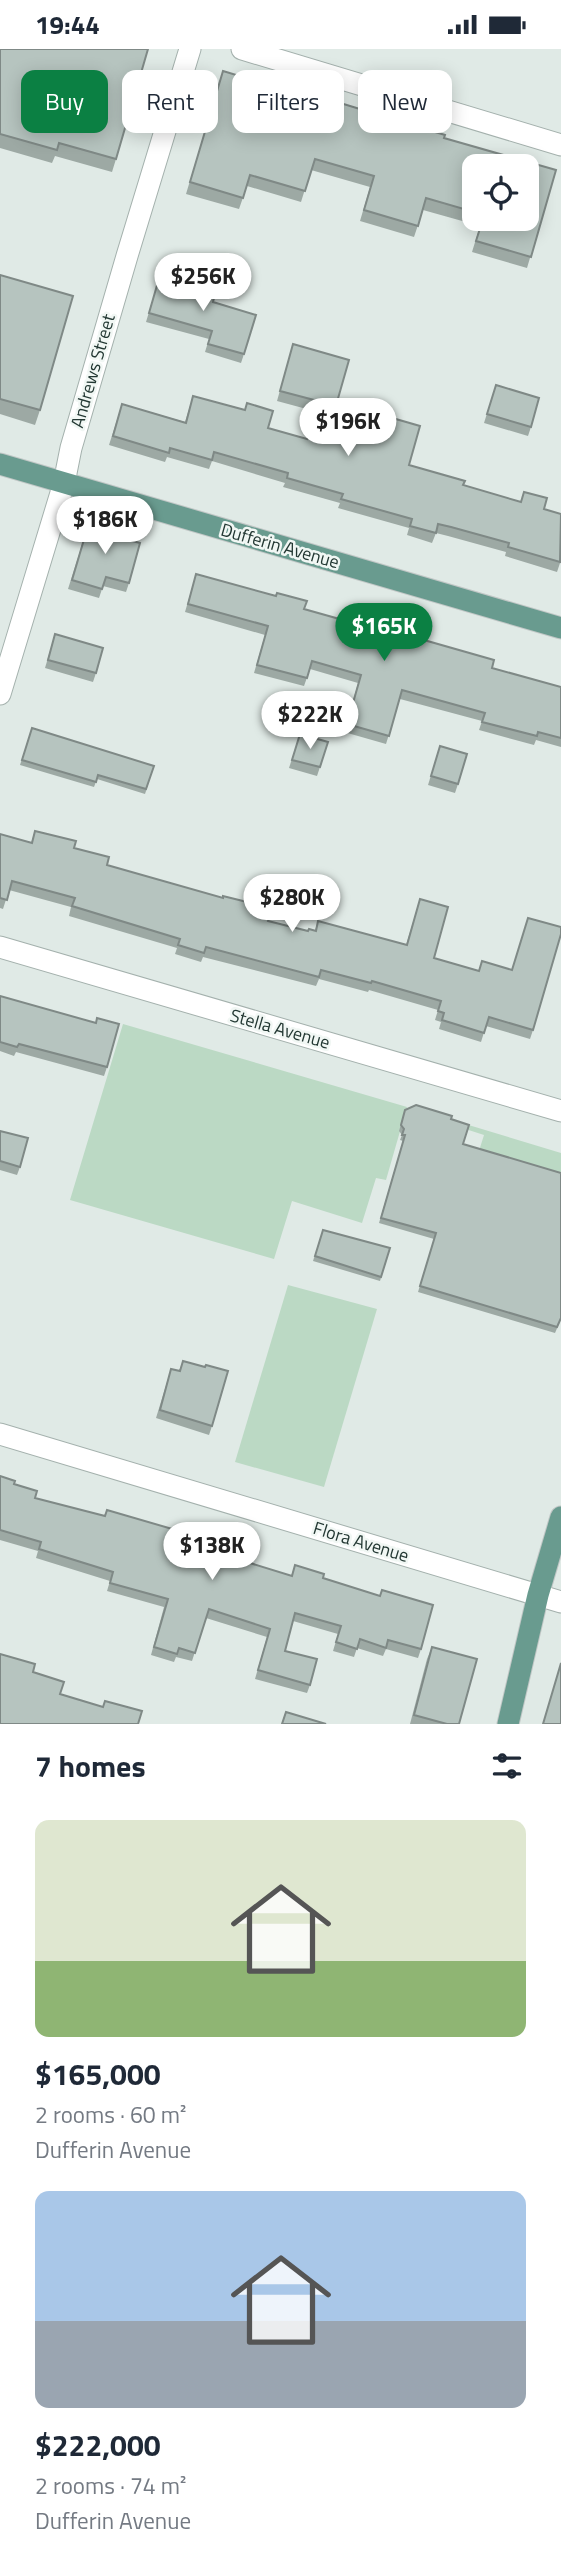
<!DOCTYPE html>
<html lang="en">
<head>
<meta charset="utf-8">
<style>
  body { margin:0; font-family:"Titillium Web",sans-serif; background:#f2f2f3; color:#1f2937; height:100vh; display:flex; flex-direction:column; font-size:26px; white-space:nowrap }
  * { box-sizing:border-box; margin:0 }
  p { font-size:23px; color:#747a83 }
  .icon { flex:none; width:38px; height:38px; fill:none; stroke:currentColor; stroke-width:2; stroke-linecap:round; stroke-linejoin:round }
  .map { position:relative; height:1675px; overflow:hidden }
  .panel { display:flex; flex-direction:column; background:#fff; flex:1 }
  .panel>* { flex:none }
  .guide { position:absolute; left:21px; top:21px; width:520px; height:63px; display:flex; gap:14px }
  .buttons { position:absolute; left:462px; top:105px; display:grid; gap:14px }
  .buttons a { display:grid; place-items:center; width:77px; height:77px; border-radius:14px; background:#fff; box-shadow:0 4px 18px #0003; font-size:35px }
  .price { position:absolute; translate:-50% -60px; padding:0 16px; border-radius:24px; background:#fff; color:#222; font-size:23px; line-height:46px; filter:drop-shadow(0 2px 4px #0008) }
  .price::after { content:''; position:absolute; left:50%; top:42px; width:21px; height:16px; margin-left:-10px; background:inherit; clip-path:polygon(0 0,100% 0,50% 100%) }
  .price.on { background:#0b8043; color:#fff }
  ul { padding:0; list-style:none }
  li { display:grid; align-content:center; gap:14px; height:371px; padding:0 35px }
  li span { display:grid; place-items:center; height:217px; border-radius:14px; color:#555 }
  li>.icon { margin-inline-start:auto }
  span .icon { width:126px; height:126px; fill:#fffc; stroke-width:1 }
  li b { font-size:30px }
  h2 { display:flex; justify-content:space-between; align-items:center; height:84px; padding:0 35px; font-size:30px }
  .pill { padding:0 24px; border-radius:14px; background:#fff; box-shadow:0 4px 18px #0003; font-size:24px; line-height:63px }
  .pill.on { background:#0b8043; color:#fff }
  .status { display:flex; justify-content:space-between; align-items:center; height:49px; padding:0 35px; background:#fff; direction:ltr }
  .status svg { height:19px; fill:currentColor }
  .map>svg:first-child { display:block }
</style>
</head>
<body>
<div class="status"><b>19:44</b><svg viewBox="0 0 49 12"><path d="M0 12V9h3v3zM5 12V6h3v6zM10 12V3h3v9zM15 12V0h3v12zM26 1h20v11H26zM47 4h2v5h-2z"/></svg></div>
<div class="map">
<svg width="561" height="1675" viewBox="0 0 561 1675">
  <rect width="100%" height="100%" fill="#e0eae6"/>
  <g fill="#bbd9c4">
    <path d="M123,975L407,1058L386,1131L376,1129L362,1174L292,1152L274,1210L70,1151Z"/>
    <path d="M452,1071L561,1104V1129L478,1105L484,1086L450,1075Z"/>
    <path d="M288,1236L377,1260L324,1438L235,1413Z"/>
  </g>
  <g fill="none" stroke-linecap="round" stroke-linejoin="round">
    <g stroke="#a4b1ad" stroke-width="23">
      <g id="minor">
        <path d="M242,0L561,96"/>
        <path d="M0,645L64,434L71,399L127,207L190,0"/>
        <path d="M0,898L561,1062"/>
        <path d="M0,1385L561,1553"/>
      </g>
    </g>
    <g stroke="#c1c7c6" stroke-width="23">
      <g id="major">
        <path d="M0,415L561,579"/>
        <path d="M508,1675L538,1546L561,1468"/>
      </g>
    </g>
    <use href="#minor" stroke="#fff" stroke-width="21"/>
    <use href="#major" stroke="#699b8f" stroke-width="21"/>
  </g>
  <g fill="#9da9a4" fill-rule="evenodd">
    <path d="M0,0L116,110L112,123L55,107L52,114L0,99Z"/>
    <path d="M223,22L336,56L337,53L445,86L444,89L556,121L527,219L472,203L480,177L423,161L414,188L360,172L370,138L311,121L301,153L247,137L239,160L186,145ZM474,117H527V170H474Z"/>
    <path d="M0,226L40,361L35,376L0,365Z"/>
    <path d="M160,226L213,253L244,305L241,314L205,303L209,290L146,273Z"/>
    <path d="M293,295L337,353L409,416L463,436L521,453L524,443L544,460L561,511L557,523L505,507L506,503L448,487L436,484L432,494L407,486L409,479L338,459L340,454L283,438L285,434L212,412L209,420L167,408L165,413L109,396L122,355L185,373L193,347L268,379L306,390L314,362L277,352Z"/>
    <path d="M496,336L531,378L528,387L484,374Z"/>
    <path d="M85,486L117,488L129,534L126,543L103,537L99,549L68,540Z"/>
    <path d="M196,525L304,560L374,580L377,573L492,619L561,638V698L536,691L534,696L479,681L482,672L400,650L386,695L344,683L358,634L310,620L304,637L254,624L265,586L185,563Z"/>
    <path d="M55,585L96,624L93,633L45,619Z"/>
    <path d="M32,679L154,717L145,745L97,730L94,738L20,716Z"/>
    <path d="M300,685L320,718L317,727L289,719Z"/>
    <path d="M440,697L458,735L455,744L428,736Z"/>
    <path d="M35,782L74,799L107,816L268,872L308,882L315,881L318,872L406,896L420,850L434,909L479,922L512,921L528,869L533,981L530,990L486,977L481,993L439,980L441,973L435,971L438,961L369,941L368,943L319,930L316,937L203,908L201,913L175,905L177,899L69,867L71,858L9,841L3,860L0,859V785L31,794Z"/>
    <path d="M0,947L107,1018L104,1027L16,1003L14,1007L0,1002Z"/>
    <path d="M405,1061L451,1070L463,1095L561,1270L555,1284L418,1243L434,1190L379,1174L403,1092L400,1091L402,1086L399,1082Z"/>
    <path d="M0,1082L20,1118L17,1126L0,1121Z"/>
    <path d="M323,1181L390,1199L380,1232L313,1212Z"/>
    <path d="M183,1312L212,1377L209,1386L156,1369L171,1320L179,1322Z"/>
    <path d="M0,1427L35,1449L291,1527L295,1516L323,1529L421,1600L418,1609L386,1600L383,1607L357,1599L354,1608L333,1602L338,1585L293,1572L285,1602L310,1636L307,1644L255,1630L267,1588L206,1569L192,1612L176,1608L174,1613L151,1606L164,1558L107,1542L110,1532L36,1509L38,1502L0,1491Z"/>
    <path d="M432,1598L459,1675H410L427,1610Z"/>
  </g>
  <g fill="#b6c4bf" stroke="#7f8986" stroke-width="2">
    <path d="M0,0H148L116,110L59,94L57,101L0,85Z"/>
    <path d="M223,22L336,56L337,53L445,86L444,89L556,121L531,208L476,192L483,170H527V117H474V163L426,149L418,177L364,161L374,127L315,110L305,142L250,126L243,149L190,133Z"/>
    <path d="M0,226L73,247L40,361L0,350Z"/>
    <path d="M160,226L216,241L213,253L256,266L244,305L208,295L212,282L149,264Z"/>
    <path d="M293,295L349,311L337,353L420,377L409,416L465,432L463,436L521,453L524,443L547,449L544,460L561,465L560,513L508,498L509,494L451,478L438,475L436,484L410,477L412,470L341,450L343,445L287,429L288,424L214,403L212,411L170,399L169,404L113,387L122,355L186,374L193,347L245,361L247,354L273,362L268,379L307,390L318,352L280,342Z"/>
    <path d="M496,336L539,349L531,378L487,365Z"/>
    <path d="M97,472L120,479L117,488L140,494L129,534L106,528L102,540L72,531L88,477Z"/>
    <path d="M196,525L276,547L277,544L307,552L304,560L375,580L377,573L419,584L417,589L494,611L492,619L561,638V689L538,683L537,687L482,673L485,664L402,641L389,687L347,675L361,626L312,612L307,629L257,616L268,577L188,555Z"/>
    <path d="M55,585L103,599L96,624L48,611Z"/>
    <path d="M32,679L154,717L146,740L98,726L96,733L22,711Z"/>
    <path d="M300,685L328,693L320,718L292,711Z"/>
    <path d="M440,697L467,705L458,735L431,727Z"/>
    <path d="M35,782L76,792L74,799L109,808L107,816L223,849V847L247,853L271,861L268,872L308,882L309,880L316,882L318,872L407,896L420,850L448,858L434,909L479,922L482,912L512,921L528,869L561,878V885L533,981L489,968L484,984L442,971L444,964L438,962L441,952L372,932L371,934L321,921L319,928L206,898L204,904L178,896L180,890L72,857L75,849L12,832L7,851L0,849V785L32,794Z"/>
    <path d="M0,947L96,974L97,969L119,975L107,1018L19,995L17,998L0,993Z"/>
    <path d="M416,1056L452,1067L451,1070L469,1076L463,1095L561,1124V1269L557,1278L420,1237L436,1184L381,1169L405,1086H402L404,1080L401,1076L405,1061Z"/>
    <path d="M0,1082L28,1089L20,1118L0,1112Z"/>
    <path d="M323,1181L390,1199L381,1228L315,1207Z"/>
    <path d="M183,1312L205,1318L206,1316L228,1322L212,1377L160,1361L171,1320L180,1322Z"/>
    <path d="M0,1427L15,1432L14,1435L37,1442L35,1449L105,1467L107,1461L186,1484L187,1481L211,1488L208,1501L292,1527L295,1516L324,1525L323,1529L380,1547L382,1541L433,1556L421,1600L388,1591L386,1599L360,1590L357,1600L336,1593L341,1577L295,1564L285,1602L317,1610L310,1636L258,1621L270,1580L209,1560L195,1604L179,1599L177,1605L154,1598L168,1550L110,1534L113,1523L39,1500L41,1493L0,1481Z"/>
    <path d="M432,1598L477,1610L459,1675H447L414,1666Z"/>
    <path d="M0,1605L35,1615L33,1623L64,1633L60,1645L103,1658L105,1652L142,1662L138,1675H0Z"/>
    <path d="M561,1614V1675H543Z"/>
    <path d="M286,1663L326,1675H282Z"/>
  </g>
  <g text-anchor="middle" stroke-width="5" stroke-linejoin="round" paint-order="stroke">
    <g font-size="18" fill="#233833" stroke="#f1f7f4">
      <text transform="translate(93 322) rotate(-74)" y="6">Andrews Street</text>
      <text transform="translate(280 497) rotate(16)" y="6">Dufferin Avenue</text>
      <text transform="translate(280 980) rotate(16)" y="6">Stella Avenue</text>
      <text transform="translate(361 1493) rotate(17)" y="6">Flora Avenue</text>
    </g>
  </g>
</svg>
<div class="buttons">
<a><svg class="icon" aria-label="locate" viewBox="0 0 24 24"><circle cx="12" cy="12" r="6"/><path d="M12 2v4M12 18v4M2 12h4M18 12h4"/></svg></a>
</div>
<b class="price" style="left:203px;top:264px">$256K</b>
<b class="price" style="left:348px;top:409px">$196K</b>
<b class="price" style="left:105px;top:507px">$186K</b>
<b class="price on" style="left:384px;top:614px">$165K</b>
<b class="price" style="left:310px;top:702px">$222K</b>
<b class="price" style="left:292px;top:885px">$280K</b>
<b class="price" style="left:212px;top:1533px">$138K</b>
<div class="guide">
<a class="pill on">Buy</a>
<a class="pill">Rent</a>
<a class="pill">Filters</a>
<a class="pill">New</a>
</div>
</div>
<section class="panel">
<h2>7 homes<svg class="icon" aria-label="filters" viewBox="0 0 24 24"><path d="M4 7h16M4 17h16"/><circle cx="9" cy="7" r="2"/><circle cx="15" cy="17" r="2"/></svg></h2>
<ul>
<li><span style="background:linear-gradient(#dfe7d0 65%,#8fb573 0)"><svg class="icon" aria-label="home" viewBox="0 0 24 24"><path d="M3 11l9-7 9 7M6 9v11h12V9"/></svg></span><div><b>$165,000</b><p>2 rooms · 60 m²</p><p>Dufferin Avenue</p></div></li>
<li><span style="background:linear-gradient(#a9c7e8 60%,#9aa5b1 0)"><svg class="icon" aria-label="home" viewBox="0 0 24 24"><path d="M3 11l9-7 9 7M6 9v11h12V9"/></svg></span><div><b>$222,000</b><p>2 rooms · 74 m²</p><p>Dufferin Avenue</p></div></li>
</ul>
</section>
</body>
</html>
